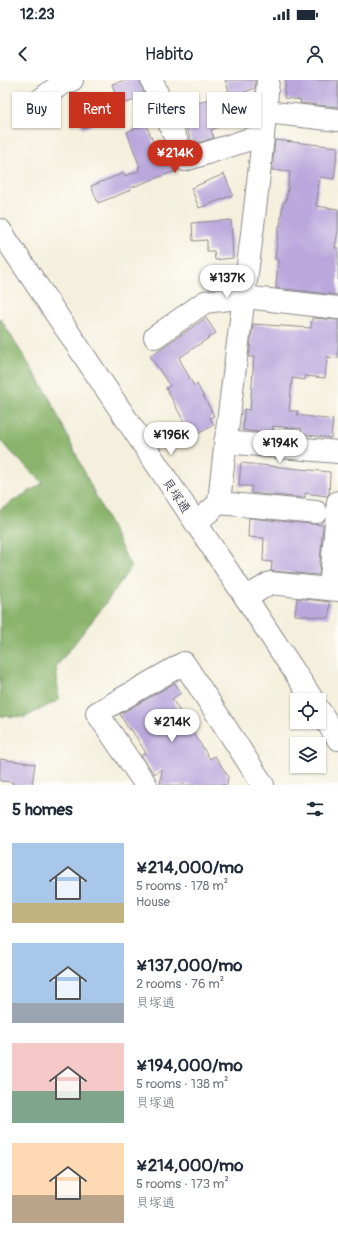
<!DOCTYPE html>
<html lang="en">
<head>
<meta charset="utf-8">
<style>
  body { margin:0; font-family:Pangolin,"Klee One",sans-serif; background:#f2f2f3; color:#1f2937; height:100vh; display:flex; flex-direction:column; font-size:15px; white-space:nowrap }
  * { box-sizing:border-box; margin:0 }
  p { font-size:13px; color:#747a83 }
  .icon { flex:none; width:22px; height:22px; fill:none; stroke:currentColor; stroke-width:2; stroke-linecap:round; stroke-linejoin:round }
  .map { position:relative; height:705px; overflow:hidden }
  .details { display:flex; flex-direction:column; background:#fff; flex:1 }
  .details>* { flex:none }
  .hud { position:absolute; left:12px; top:12px; width:314px; height:36px; display:flex; gap:8px }
  .buttons { position:absolute; left:290px; top:613px; display:grid; gap:8px }
  .buttons a { display:grid; place-items:center; width:36px; height:36px; border-radius:0px; background:#fff; box-shadow:0 1px 3px #0004; font-size:20px }
  .price { position:absolute; translate:-50% -34px; padding:0 9px; border-radius:14px; background:#fff; color:#222; font-size:13px; line-height:26px; filter:drop-shadow(0 1px 2px #0008) }
  .price::after { content:''; position:absolute; left:50%; top:24px; width:12px; height:9px; margin-left:-6px; background:inherit; clip-path:polygon(0 0,100% 0,50% 100%) }
  .price.on { background:#c8321e; color:#fff }
  ul { padding:0; list-style:none }
  li { display:flex; align-items:center; gap:12px; height:100px; padding:0 12px }
  li span { display:grid; place-items:center; flex:none; width:112px; height:80px; border-radius:0px; color:#555 }
  li>.icon { margin-inline-start:auto }
  span .icon { width:48px; height:48px; fill:#fffc; stroke-width:1 }
  li b { font-size:17px }
  h2 { display:flex; justify-content:space-between; align-items:center; height:48px; padding:0 12px; font-size:17px }
  .chip { padding:0 14px; border-radius:0px; background:#fff; box-shadow:0 1px 3px #0004; font-size:14px; line-height:36px }
  .chip.on { background:#c8321e; color:#fff }
  .status { display:flex; justify-content:space-between; align-items:center; height:28px; padding:0 20px; background:#fff; direction:ltr }
  .status svg { height:11px; fill:currentColor }
  header { display:flex; justify-content:space-between; align-items:center; height:52px; padding:0 12px; background:#fff; font-size:18px; font-weight:600 }
  .map>svg:first-child { display:block }
</style>
</head>
<body>
<div class="status"><b>12:23</b><svg viewBox="0 0 49 12"><path d="M0 12V9h3v3zM5 12V6h3v6zM10 12V3h3v9zM15 12V0h3v12zM26 1h20v11H26zM47 4h2v5h-2z"/></svg></div>
<header><svg class="icon" aria-label="back" viewBox="0 0 24 24"><path d="M15 5l-7 7 7 7"/></svg>Habito<svg class="icon" aria-label="person" viewBox="0 0 24 24"><circle cx="12" cy="8" r="4"/><path d="M4 21q1-7 8-7t8 7"/></svg></header>
<div class="map">
<svg width="338" height="705" viewBox="0 0 338 705">
  <rect width="100%" height="100%" fill="#fdfcf7"/>
  <filter id="ink" filterUnits="userSpaceOnUse"><feTurbulence type="fractalNoise" baseFrequency=".025" numOctaves="2"/><feDisplacementMap in="SourceGraphic" scale="8" xChannelSelector="R" yChannelSelector="G"/><feConvolveMatrix kernelMatrix="1 2 1 2 8 2 1 2 1" color-interpolation-filters="sRGB"/></filter>
  <filter id="wash" filterUnits="userSpaceOnUse"><feTurbulence type="fractalNoise" baseFrequency=".012" numOctaves="4" result="noise"/><feDisplacementMap in="SourceGraphic" scale="16" xChannelSelector="R" yChannelSelector="G"/><feGaussianBlur stdDeviation="0.9" result="paint"/><feColorMatrix in="noise" values="0 0 0 0 0 0 0 0 0 0 0 0 0 0 0 0 0 1.4 0 .05"/><feComposite in="paint" operator="in"/></filter>
  <g filter="url(#wash)">
    <rect width="100%" height="100%" fill="#f4f0dd"/>
    <path fill="#8ab46c" stroke="#566b54" d="M0,238L48,315L91,406L131,487L103,527L56,587L59,620L25,637L0,636V429L43,403L4,365L0,360Z"/>
    <g id="blocks">
      <g fill="#baa7dc">
        <path d="M126,0H140L145,17L119,25L112,4Z"/>
        <path d="M225,0H255V8L235,16L244,37L211,50L214,58L193,64L179,31L229,11Z"/>
        <path d="M286,0H338V27L300,23L301,20L284,18Z"/>
        <path d="M91,21L100,41L83,49L74,29Z"/>
        <path d="M146,44L161,82L171,78L174,85L178,90L130,108L131,110L98,123L91,106L124,93L125,96L139,91L138,87H140L127,52Z"/>
        <path d="M275,60L338,67L334,99L320,97L316,126L338,129V150L335,168H338V215L276,208L278,180L275,179L279,146H280L283,122H286L290,92L272,90Z"/>
        <path d="M224,94L233,115L199,128L191,108Z"/>
        <path d="M231,140L233,178L215,180L214,171H207V160L193,161L192,143Z"/>
        <path d="M206,238L216,253L179,278L194,306L197,304L214,336L210,338L214,345L192,357L166,308L170,306L150,276Z"/>
        <path d="M312,238L338,240V278L327,277L325,298L305,296V300L292,298L289,331H298L297,335L333,340L331,358L301,354L302,349L273,346L272,354L243,350L244,329L250,330L254,277H249L253,244L311,248Z"/>
        <path d="M241,383L330,392L329,414L327,416L305,413V418L251,413L252,406H239Z"/>
        <path d="M249,438L323,445L319,495L271,491L272,482L263,481L264,458L248,457Z"/>
        <path d="M297,518L330,522L329,538L295,535Z"/>
        <path d="M175,603L181,613L172,619L210,679L215,676L228,696L227,705H160L162,689L154,694L141,675L146,673L131,649L129,650L120,634Z"/>
        <path d="M0,679L35,684L32,705H12L13,702L0,701Z"/>
      </g>
    </g>
  </g>
  <g filter="url(#ink)">
    <use href="#blocks" fill-opacity="0" stroke="#8b898c" stroke-width="1"/>
    <g fill="none" stroke-linecap="round" stroke-linejoin="round">
      <g stroke="#8b898c" stroke-width="24">
        <g id="minor">
          <path d="M152,0L163,29L185,80L263,55"/>
          <path d="M38,22L61,4L72,0"/>
          <path d="M266,32L338,40"/>
          <path d="M0,150L246,518L313,620"/>
          <path d="M155,257L205,222L245,217L338,228"/>
          <path d="M225,362L338,372"/>
          <path d="M219,423L316,432"/>
          <path d="M196,443L219,423C233,282 257,142 268,0"/>
          <path d="M330,509L338,422"/>
          <path d="M246,518L270,503L338,510"/>
          <path d="M319,630L338,659"/>
          <path d="M146,705L97,633L184,583L263,705"/>
        </g>
      </g>
      <use href="#minor" stroke="#fff" stroke-width="22"/>
    </g>
  </g>
  <g text-anchor="middle" stroke-width="4" stroke-linejoin="round" paint-order="stroke">
    <g font-size="13" fill="#22223b" stroke="#fdfcf7">
      <text transform="translate(177 415) rotate(56)" y="5">貝塚通</text>
    </g>
  </g>
</svg>
<div class="buttons">
<a><svg class="icon" aria-label="locate" viewBox="0 0 24 24"><circle cx="12" cy="12" r="6"/><path d="M12 2v4M12 18v4M2 12h4M18 12h4"/></svg></a>
<a><svg class="icon" aria-label="layers" viewBox="0 0 24 24"><path d="M12 4l9 5-9 5-9-5zM3 14l9 5 9-5"/></svg></a>
</div>
<b class="price on" style="left:175px;top:94px">¥214K</b>
<b class="price" style="left:227px;top:219px">¥137K</b>
<b class="price" style="left:171px;top:376px">¥196K</b>
<b class="price" style="left:280px;top:384px">¥194K</b>
<b class="price" style="left:172px;top:663px">¥214K</b>
<div class="hud">
<a class="chip">Buy</a>
<a class="chip on">Rent</a>
<a class="chip">Filters</a>
<a class="chip">New</a>
</div>
</div>
<section class="details">
<h2>5 homes<svg class="icon" aria-label="filters" viewBox="0 0 24 24"><path d="M4 7h16M4 17h16"/><circle cx="9" cy="7" r="2"/><circle cx="15" cy="17" r="2"/></svg></h2>
<ul>
<li><span style="background:linear-gradient(#a9c7e8 75%,#c2b280 0)"><svg class="icon" aria-label="home" viewBox="0 0 24 24"><path d="M3 11l9-7 9 7M6 9v11h12V9"/></svg></span><div><b>¥214,000/mo</b><p>5 rooms · 178 m²</p><p>House</p></div></li>
<li><span style="background:linear-gradient(#a9c7e8 75%,#9aa5b1 0)"><svg class="icon" aria-label="home" viewBox="0 0 24 24"><path d="M3 11l9-7 9 7M6 9v11h12V9"/></svg></span><div><b>¥137,000/mo</b><p>2 rooms · 76 m²</p><p>貝塚通</p></div></li>
<li><span style="background:linear-gradient(#f6c9c9 60%,#7fa58c 0)"><svg class="icon" aria-label="home" viewBox="0 0 24 24"><path d="M3 11l9-7 9 7M6 9v11h12V9"/></svg></span><div><b>¥194,000/mo</b><p>5 rooms · 138 m²</p><p>貝塚通</p></div></li>
<li><span style="background:linear-gradient(#ffd9b3 65%,#b9a48a 0)"><svg class="icon" aria-label="home" viewBox="0 0 24 24"><path d="M3 11l9-7 9 7M6 9v11h12V9"/></svg></span><div><b>¥214,000/mo</b><p>5 rooms · 173 m²</p><p>貝塚通</p></div></li>
</ul>
</section>
</body>
</html>
